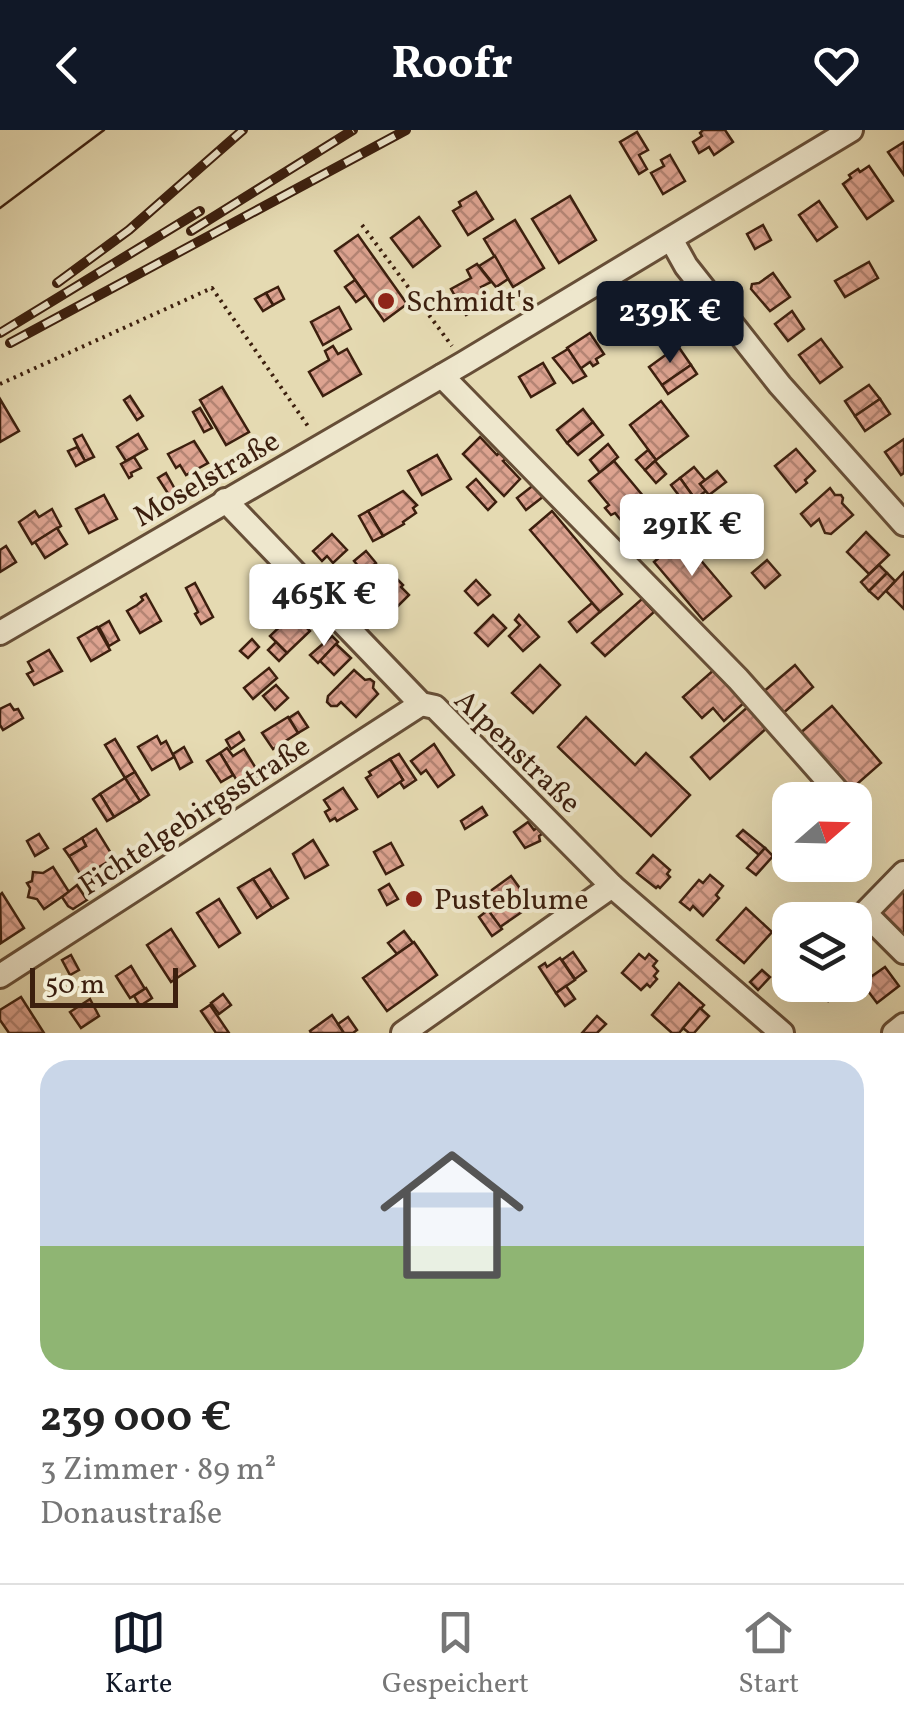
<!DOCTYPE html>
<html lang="de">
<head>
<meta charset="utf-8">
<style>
  body { margin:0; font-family:Vollkorn,serif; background:#f6f6f6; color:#222; height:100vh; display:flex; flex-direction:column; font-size:38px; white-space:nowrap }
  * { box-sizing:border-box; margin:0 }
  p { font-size:32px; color:#767676 }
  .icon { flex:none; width:55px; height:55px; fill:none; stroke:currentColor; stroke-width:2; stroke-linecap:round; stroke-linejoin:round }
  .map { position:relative; height:903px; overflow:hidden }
  .side { display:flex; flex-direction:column; background:#fff; flex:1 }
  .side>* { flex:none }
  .needle { width:65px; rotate:70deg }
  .tools { position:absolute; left:772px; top:652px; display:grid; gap:20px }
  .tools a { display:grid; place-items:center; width:100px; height:100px; border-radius:20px; background:#fff; box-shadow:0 10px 40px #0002; font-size:50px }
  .scale { position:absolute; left:30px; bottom:25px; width:148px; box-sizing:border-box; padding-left:10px; border:5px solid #3c1f0e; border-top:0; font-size:28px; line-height:35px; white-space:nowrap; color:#3c1f0e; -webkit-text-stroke:8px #eee7cd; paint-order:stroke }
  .price { position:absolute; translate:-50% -85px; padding:0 22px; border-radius:10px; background:#fff; color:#222; font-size:32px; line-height:65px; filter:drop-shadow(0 2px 5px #0008) }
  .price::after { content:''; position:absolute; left:50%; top:60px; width:30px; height:22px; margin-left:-15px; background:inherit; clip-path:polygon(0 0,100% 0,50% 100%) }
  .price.on { background:#111827; color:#fff }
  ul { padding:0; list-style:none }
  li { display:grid; align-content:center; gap:20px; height:530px; padding:0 40px }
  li+li { border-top:2px solid #e0e0e0 }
  li span { display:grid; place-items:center; height:310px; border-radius:30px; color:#555 }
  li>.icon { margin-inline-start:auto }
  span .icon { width:180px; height:180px; fill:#fffc; stroke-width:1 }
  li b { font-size:42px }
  header { display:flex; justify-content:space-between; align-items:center; height:130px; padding:0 40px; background:#111827; color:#fff; font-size:45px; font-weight:700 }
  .dock { display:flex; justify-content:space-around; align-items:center; height:140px; border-top:2px solid #e0e0e0; background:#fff; font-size:28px; color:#767676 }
  .dock a { display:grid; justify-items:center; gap:5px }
  .dock .on { color:#111827 }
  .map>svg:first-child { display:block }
</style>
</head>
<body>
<header><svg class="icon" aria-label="back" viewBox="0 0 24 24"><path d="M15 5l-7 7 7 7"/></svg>Roofr<svg class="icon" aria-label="heart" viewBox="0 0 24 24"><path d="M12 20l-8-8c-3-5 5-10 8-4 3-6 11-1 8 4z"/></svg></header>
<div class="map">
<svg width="904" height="903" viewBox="0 0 904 903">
  <defs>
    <pattern id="building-cross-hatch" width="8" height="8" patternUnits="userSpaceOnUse" patternTransform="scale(2.5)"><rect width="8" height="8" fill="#dda390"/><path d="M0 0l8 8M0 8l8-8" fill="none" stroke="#b48474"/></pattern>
  </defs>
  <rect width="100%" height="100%" fill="#e5dab2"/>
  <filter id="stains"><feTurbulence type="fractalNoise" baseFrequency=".002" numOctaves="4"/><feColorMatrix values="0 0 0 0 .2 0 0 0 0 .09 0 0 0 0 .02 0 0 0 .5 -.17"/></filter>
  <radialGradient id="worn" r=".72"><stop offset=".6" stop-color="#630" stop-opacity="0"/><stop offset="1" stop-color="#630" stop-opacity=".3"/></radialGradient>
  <g fill="url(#building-cross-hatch)" stroke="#3c1f0e" stroke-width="2.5">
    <path d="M703,0H725L733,12L714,25L709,17L699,23L693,12L702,6L700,3Z"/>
    <path d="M637,2L648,20L639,25L647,39L639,44L620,12Z"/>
    <path d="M904,12V45L888,22Z"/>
    <path d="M670,25L685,51L663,64L651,43L664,36L661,30Z"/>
    <path d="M869,36L893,71L867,89L843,54L851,48L849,45L858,39L860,42Z"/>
    <path d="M476,62L493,89L468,105L453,81L461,76L459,72Z"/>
    <path d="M570,66L596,110L559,133L532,89Z"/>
    <path d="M819,71L837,97L817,111L799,85Z"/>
    <path d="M419,87L440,116L413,137L391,108Z"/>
    <path d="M515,90L544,138L513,157L484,109Z"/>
    <path d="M763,95L771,110L755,119L747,104Z"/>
    <path d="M358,105L407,174L384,191L335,121Z"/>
    <path d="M495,126L508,149L496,157L479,136Z"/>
    <path d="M869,132L878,148L845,167L835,151Z"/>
    <path d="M477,134L491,152L481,157L490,171L466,185L451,159L471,148L467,140Z"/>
    <path d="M773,143L790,167L770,181L751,159L752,154L759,153Z"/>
    <path d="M355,150L366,165L356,172L345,157Z"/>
    <path d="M278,157L284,169L273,175L266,163Z"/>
    <path d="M266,163L273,175L263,181L255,169Z"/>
    <path d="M660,163L675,186L644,206L628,183Z"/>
    <path d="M339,177L351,199L323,215L311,192Z"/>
    <path d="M792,181L804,199L788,211L775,194Z"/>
    <path d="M590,203L604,224L596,229L598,233L593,236L590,232L580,239L567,218Z"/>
    <path d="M821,209L842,237L820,253L799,225Z"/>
    <path d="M333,216L338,224L347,219L361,244L323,266L309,242L329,230L325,221Z"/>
    <path d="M678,216L691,235L662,255L649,237Z"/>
    <path d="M568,219L586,246L573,253L553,228Z"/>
    <path d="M543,233L555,253L531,267L519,247Z"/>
    <path d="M691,235L697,244L668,264L662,255Z"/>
    <path d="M869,255L880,269L855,286L845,271Z"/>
    <path d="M222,257L249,302L226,315L200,270Z"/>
    <path d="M130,266L143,286L137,290L124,270Z"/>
    <path d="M0,269L19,301L0,312Z"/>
    <path d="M880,269L890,284L865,301L855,286Z"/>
    <path d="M661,271L688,306L656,330L630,295Z"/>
    <path d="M200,278L212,298L204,302L193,282Z"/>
    <path d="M583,279L593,292L567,313L557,300Z"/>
    <path d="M593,292L603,305L578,325L567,313Z"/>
    <path d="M138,304L147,319L126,331L117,317Z"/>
    <path d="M82,305L94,327L85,331L74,309Z"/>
    <path d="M480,307L497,325L499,323L506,329L503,331L520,349L504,366L463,324Z"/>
    <path d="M904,309V343L901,345L885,322Z"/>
    <path d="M194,311L208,333L186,345L180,335L176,338L168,324Z"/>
    <path d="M608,314L618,327L600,343L590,330Z"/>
    <path d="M77,317L85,331L76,336L68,321Z"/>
    <path d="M796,319L815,341L805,350L807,353L796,362L775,336Z"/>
    <path d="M648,320L656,330L645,340L636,330Z"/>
    <path d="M437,325L451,349L422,365L408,341Z"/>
    <path d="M134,327L141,338L131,343L132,346L129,348L121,334Z"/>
    <path d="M614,331L659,385L634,406L615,383L611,385L605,378L609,375L589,351Z"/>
    <path d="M655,331L666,344L656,353L645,340Z"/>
    <path d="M694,337L705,350L700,354L706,361L695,369L680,348Z"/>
    <path d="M717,341L726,352L709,365L700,354Z"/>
    <path d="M166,343L176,361L169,365L158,348Z"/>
    <path d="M680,348L695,369L686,375L671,355Z"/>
    <path d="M476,349L496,372L488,380L467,357Z"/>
    <path d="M535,354L544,366L526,380L517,368Z"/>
    <path d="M830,358L835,365H841L843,368L842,373L853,385L831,404L825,403L819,389L811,396L801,384Z"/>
    <path d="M403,361L417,375L413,378L416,383L403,392L404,394L383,406L368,381Z"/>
    <path d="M104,365L117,389L89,403L76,379Z"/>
    <path d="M52,379L61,396L32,414L19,392L35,381L39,387Z"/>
    <path d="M368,381L383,406L373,411L359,386Z"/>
    <path d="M552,381L622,464L600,482L530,400Z"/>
    <path d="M57,398L67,414L45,428L35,412Z"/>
    <path d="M866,402L889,425L869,444L847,422Z"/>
    <path d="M332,404L347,420L333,433L327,426L322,431L313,421Z"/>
    <path d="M682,408L731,466L703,490L654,432Z"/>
    <path d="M6,416L16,432L0,442V420Z"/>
    <path d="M366,421L376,433L364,443L354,431Z"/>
    <path d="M767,430L780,445L765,458L752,443Z"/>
    <path d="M879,435L887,443L869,461L861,452Z"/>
    <path d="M904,442V479L886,461Z"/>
    <path d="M887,443L895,451L878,469L869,461Z"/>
    <path d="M395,447L403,455L401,457L409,465L391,483L376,467Z"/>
    <path d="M476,450L490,465L478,475L465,461Z"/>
    <path d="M195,453L213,487L201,494L195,484L198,482L186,458Z"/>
    <path d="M146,464L161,491L140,503L127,481L137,475L143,470L141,467Z"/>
    <path d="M642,469L654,482L605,526L592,513Z"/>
    <path d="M592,473L600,482L577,502L569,492Z"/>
    <path d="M293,484L310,501L287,523L270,506Z"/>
    <path d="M493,485L506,498L488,516L475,503Z"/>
    <path d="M519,485L539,507L523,521L509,506L520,495L515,490Z"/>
    <path d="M109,491L119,510L109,516L99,497Z"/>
    <path d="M97,497L110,520L91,531L78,508Z"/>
    <path d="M332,506L338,512L318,533L310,525Z"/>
    <path d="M252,509L259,517L248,528L240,521Z"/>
    <path d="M276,512L287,523L279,531L268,520Z"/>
    <path d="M336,514L351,528L334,545L320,531Z"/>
    <path d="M49,520L62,541L34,555L27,544L33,541L28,532Z"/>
    <path d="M540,535L560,555L533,583L512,563Z"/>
    <path d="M795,535L813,557L781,585L762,563Z"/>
    <path d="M269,538L277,548L253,569L244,558Z"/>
    <path d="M716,538L746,571L724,591L713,578L702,588L683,567Z"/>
    <path d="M354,540L365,550L370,549L374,552L373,558L378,564L356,587L341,572L337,576H331L327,572L328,566Z"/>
    <path d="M276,555L288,568L275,580L263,566Z"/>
    <path d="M10,574L14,580L18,579L23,588L3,600L0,595V579Z"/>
    <path d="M750,575L769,596L710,649L691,627Z"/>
    <path d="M832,576L881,633L848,662L798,605Z"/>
    <path d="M298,582L308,597L298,603L289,588Z"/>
    <path d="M288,587L298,603L273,619L262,603Z"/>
    <path d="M586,587L635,635L646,623L690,665L651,706L558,617Z"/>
    <path d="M239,602L244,610L231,619L226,610Z"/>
    <path d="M157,606L161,614L166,611L174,627L152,640L138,617Z"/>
    <path d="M115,609L135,642L125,648L105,615Z"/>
    <path d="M434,614L454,645L438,657L426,640L421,644L411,631Z"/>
    <path d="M184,617L192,632L180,639L173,624Z"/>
    <path d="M227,618L233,626L244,619L260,645L254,648L252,645L239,654L220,623Z"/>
    <path d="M220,623L233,645L221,652L207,631Z"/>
    <path d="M399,624L416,650L404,658L400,652L403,650L390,629Z"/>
    <path d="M390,629L403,650L378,667L366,648L371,645L369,642Z"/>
    <path d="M135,642L149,665L140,671L125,648Z"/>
    <path d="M125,648L140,671L114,687L100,664Z"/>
    <path d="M343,658L357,679L337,691L335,688L330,691L325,682L330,679L324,670Z"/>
    <path d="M100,664L114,687L107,691L93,669Z"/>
    <path d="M482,677L487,685L465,699L461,691Z"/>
    <path d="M528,692L534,700L537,698L542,704L539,706L540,711L525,718L514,702Z"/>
    <path d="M96,699L114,728L82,747L69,726L86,716L82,708Z"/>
    <path d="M743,700L765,718L759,725L737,706Z"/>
    <path d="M39,704L48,718L35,726L27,711Z"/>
    <path d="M82,708L86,716L69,726L64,719Z"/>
    <path d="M313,710L328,735L305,748L293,724Z"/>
    <path d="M391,713L403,735L386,744L374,722Z"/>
    <path d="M765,718L773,726L756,745L747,738Z"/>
    <path d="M653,725L670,740L667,744L670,747L660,758L658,756L656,758L637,743Z"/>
    <path d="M53,737L69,762L44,779L37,769L28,767L30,758L27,753L32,751L33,742L43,743Z"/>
    <path d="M270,739L288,768L272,778L253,749Z"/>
    <path d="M710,745L723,756L716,765L719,768L703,786L693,776L690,780L680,772L699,750L703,753Z"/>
    <path d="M511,746L532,775L500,797L485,776L494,769L489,762Z"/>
    <path d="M253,749L272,778L257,788L238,758Z"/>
    <path d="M389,754L398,769L387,775L379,760Z"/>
    <path d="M77,755L87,770L73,779L68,776L62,767Z"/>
    <path d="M901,759L904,762V808L878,783Z"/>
    <path d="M2,763L24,798L1,813L0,765Z"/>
    <path d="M219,769L240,803L219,817L197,783Z"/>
    <path d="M746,778L772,802L744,833L717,810Z"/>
    <path d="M488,780L502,799L492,806L479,787Z"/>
    <path d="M171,799L195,836L171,852L147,815Z"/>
    <path d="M404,801L413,813L397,824L388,813Z"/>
    <path d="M414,812L437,845L387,881L363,848Z"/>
    <path d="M573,822L586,841L575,849L562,830Z"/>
    <path d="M639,824L645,829L649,824L657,831L653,836L658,841L654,846L657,849L650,857L647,854L641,860L622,843Z"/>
    <path d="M71,825L79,840L70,845L62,830Z"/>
    <path d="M560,828L575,850L556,863L539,837L545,833L547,837Z"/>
    <path d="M131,836L145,859L130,868L116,846Z"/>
    <path d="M885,837L899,856L877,873L862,853Z"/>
    <path d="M762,840L770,847L758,860L750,852Z"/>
    <path d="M679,853L704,875L679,903H672L652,885Z"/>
    <path d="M815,855H828L836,861L828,871L812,859Z"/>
    <path d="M566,856L575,869L565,876L556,863Z"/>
    <path d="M146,858L152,868L140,876L134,866Z"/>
    <path d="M223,864L231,875L219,884L211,873Z"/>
    <path d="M21,867L44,903H9L0,890V880Z"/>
    <path d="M90,869L99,886L81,898L70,882Z"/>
    <path d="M210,875L229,903H216L201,881Z"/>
    <path d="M700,878L709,886L694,903H689L683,898Z"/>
    <path d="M332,885L344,903H311L310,901Z"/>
    <path d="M597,886L606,894L597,903H582Z"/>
    <path d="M348,887L357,900L353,903H344L338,894Z"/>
  </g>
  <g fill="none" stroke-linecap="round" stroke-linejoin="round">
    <g stroke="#664e37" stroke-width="28">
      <g id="minor">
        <path d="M671,109L686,136L780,255L904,394"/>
        <path d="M442,246L738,549L845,670"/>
        <path d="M225,370L421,574L435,577L612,756L782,903"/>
        <path d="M0,503L464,233L851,0"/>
        <path d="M904,743L865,783L904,822"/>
        <path d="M0,846L421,574"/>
        <path d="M403,903L612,756"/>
        <path d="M894,903L904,895"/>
      </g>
    </g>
    <g stroke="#3c1f0e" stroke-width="4" stroke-dasharray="2.5 5" stroke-linecap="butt">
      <path d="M362,95L452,216"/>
      <path d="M0,254L212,158L310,299"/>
    </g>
    <use href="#minor" stroke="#eee7cd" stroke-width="22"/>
    <path stroke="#3c1f0e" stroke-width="2.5" d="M0,78L104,0"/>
    <g stroke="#3c1f0e" stroke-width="10">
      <g id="rail">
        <path d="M191,101L353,0"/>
        <path d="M57,153L129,100L243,0"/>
        <path d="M0,203L200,81"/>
        <path d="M10,213L406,0"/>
      </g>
    </g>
    <use href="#rail" stroke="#eee7cd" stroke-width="6" stroke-dasharray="19" stroke-linecap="butt"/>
  </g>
  <g fill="#8f2418" stroke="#eee7cd" stroke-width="4">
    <circle cx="386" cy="171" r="10"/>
    <circle cx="414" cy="769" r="10"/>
  </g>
  <g text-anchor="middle" stroke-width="8" stroke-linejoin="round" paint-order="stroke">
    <g font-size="30" fill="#3c1f0e" stroke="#eee7cd" text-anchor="start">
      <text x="406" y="181">Schmidt's</text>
      <text x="434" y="779">Pusteblume</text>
    </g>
    <g font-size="30" fill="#3c1f0e" stroke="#eee7cd">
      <text transform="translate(206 348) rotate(-30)" y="10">Moselstraße</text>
      <text transform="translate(518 621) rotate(44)" y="10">Alpenstraße</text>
      <text transform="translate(194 685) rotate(-33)" y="10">Fichtelgebirgsstraße</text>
    </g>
  </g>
  <rect width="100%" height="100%" filter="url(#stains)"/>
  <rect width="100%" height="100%" fill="url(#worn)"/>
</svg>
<div class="tools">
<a><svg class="needle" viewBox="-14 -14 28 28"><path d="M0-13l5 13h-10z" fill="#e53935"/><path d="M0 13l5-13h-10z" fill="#767676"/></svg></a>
<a><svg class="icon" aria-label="layers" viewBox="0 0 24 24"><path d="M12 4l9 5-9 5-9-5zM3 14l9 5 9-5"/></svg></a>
</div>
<div class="scale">50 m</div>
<b class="price on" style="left:670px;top:236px">239K €</b>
<b class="price" style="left:692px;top:449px">291K €</b>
<b class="price" style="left:324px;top:519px">465K €</b>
</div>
<section class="side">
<ul>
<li><span style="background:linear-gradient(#c9d6e8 60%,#8fb573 0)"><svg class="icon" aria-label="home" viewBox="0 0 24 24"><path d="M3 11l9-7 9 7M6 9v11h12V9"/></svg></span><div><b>239 000 €</b><p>3 Zimmer · 89 m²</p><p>Donaustraße</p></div></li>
</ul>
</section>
<nav class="dock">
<a class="on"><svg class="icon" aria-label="map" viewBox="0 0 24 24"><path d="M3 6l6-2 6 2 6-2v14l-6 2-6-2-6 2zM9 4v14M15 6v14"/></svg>Karte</a>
<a><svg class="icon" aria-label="saved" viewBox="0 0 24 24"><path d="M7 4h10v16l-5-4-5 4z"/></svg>Gespeichert</a>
<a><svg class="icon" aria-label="home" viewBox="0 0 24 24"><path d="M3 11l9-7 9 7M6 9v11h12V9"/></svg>Start</a>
</nav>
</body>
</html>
